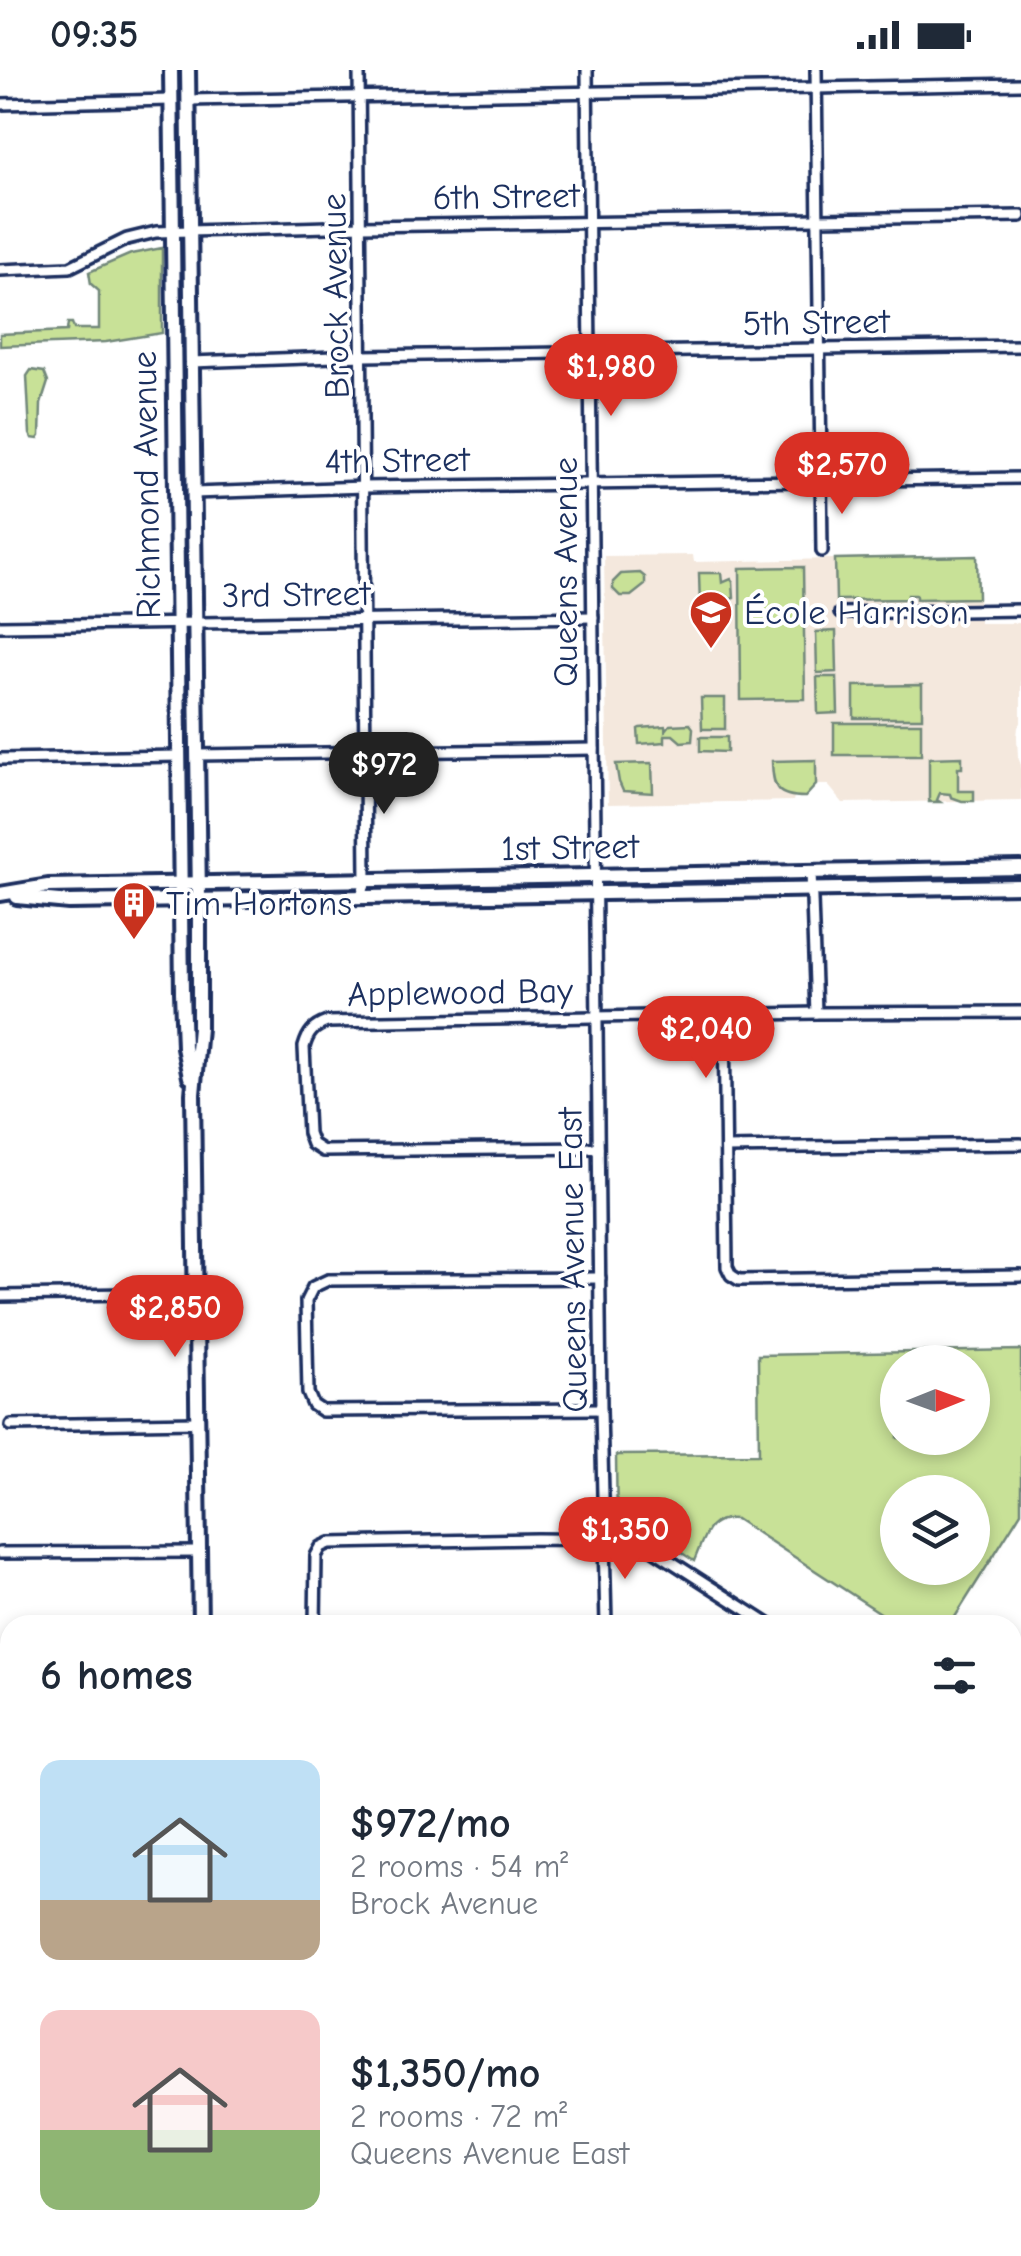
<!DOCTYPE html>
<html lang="en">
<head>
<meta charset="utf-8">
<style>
  body { margin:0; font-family:"Comic Neue",sans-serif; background:#f6f6f7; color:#1f2937; height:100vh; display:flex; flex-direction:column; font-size:38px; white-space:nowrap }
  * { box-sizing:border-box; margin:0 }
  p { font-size:32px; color:#747a83 }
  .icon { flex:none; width:55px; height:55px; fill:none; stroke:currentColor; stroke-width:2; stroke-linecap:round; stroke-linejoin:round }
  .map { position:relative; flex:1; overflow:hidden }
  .sheet { position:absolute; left:0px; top:1545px; width:1022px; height:642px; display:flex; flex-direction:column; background:#fff; border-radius:30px 30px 0 0; box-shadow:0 5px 15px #0003 }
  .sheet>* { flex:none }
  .needle { width:65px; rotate:89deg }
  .tools { position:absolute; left:880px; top:1275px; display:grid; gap:20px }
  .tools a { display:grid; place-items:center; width:110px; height:110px; border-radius:50%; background:#fff; box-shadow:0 5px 15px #0003; font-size:50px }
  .price { position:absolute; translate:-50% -85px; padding:0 22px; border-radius:35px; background:#d93025; color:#fff; font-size:32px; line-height:65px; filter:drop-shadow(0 2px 5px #0008) }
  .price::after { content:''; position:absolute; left:50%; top:60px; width:30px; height:22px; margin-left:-15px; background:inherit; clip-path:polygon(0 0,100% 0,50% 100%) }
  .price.current { background:#222; color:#fff }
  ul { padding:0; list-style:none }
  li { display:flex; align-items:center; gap:30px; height:250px; padding:0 40px }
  li span { display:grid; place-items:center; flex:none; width:280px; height:200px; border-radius:20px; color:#555 }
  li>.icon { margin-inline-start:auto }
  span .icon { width:120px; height:120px; fill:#fffc; stroke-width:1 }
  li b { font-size:42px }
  h2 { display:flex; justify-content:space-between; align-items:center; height:120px; padding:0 40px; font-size:42px }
  .status { display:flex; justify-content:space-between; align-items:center; height:70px; padding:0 50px; background:#fff; direction:ltr }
  .status svg { height:28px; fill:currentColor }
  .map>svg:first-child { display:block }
</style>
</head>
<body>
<div class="status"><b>09:35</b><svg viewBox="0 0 49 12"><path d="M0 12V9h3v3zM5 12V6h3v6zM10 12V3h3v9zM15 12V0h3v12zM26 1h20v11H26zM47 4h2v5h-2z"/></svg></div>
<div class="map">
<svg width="1021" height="2186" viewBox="0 0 1021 2186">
  <rect width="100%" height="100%" fill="#fff"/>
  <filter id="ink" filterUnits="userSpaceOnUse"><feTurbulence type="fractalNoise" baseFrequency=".01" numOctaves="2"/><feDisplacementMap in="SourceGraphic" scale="20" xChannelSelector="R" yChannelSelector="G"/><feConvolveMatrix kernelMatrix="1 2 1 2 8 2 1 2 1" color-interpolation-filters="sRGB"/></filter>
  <g filter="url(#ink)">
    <path fill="#f4e8dd" d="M693,485L694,492L977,486L979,553H1021V653L1018,657L1017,667L1018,687L1021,695V730L843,733L828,715H816V704L805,727H794L793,731L608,734L604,486Z"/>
    <g fill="#c8e197" stroke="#72887a" stroke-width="2.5" fill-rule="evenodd">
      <path d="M162,178V263L106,272L0,276V264L67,261L68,253H72L74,259H99V221L91,214L89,202L131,184Z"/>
      <path d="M31,300L44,302L48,312L41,334L40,366L38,369L32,368L30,364L27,306Z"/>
      <path d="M977,486L978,528L916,529V525H908V529L836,530L835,489Z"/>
      <path d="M803,497L805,629L741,630L740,498Z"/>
      <path d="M640,503L645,507V515L631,526H620L613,519V512L621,504Z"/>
      <path d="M699,503H721L722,513L731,509L733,512L734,527L731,530L722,527V537H700Z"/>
      <path d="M836,561L837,602L817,603L816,562Z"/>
      <path d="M817,607H837L838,643L818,644Z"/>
      <path d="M922,615V648H854V616Z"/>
      <path d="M701,628H725V659H702Z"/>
      <rect x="834" y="653" width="87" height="32"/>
      <path d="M690,654L693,658L692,671L681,672L673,665H665V672L639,674L638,659L640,658L665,656L666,660L670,655Z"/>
      <path d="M700,667H727V682L700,681Z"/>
      <path d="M962,687V698H958V721H974V731H962L951,727L950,724L940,723L937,730L940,732H929V688Z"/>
      <path d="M816,690V715L805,727C776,727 773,718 772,691Z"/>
      <path d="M652,693L653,723L623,721L619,712L616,694Z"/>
      <path d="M1021,1280V1442L950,1555H899L736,1449C707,1446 704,1468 694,1491C669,1474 648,1460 617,1457L616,1385L759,1384L758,1285ZM972,1292V1368H898V1292ZM972,1422V1498H898V1422Z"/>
      <path d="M0,2093H8L10,2164L0,2152Z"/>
    </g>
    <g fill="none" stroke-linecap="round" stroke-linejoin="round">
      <g stroke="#1b2f5e" stroke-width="16">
        <g id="street">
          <path d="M359,0L366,811L360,828"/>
          <path d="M587,0L601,1339L606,1555"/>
          <path d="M816,0L822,481"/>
          <path d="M188,30L1021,14"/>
          <path d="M0,34L171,30"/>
          <path d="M0,200L70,197L127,169L156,162L362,156L1021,146"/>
          <path d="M191,292L363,286L1021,276"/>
          <path d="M193,423L364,417L1021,408"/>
          <path d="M840,543L1021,540"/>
          <path d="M0,556L593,547"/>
          <path d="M197,685L594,679"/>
          <path d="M0,689L180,686"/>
          <path d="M811,801L816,943"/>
          <path d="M724,944L727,1197L731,1205L739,1210L1021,1206"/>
          <path d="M598,1078L323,1081L312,1074L308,1063L304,977C308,963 313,957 327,952L816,943L1021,942"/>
          <path d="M726,1078L1021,1074"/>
          <path d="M600,1208L328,1210L313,1217L306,1231L308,1323L313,1335L322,1341L601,1339"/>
          <path d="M0,1226L195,1223"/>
          <path d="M11,1355L197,1352"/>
          <path d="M0,1483L199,1482"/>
          <path d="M315,1555L316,1486L321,1477L330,1473L537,1469L627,1470L644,1474L770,1555"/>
          <path d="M0,1632L10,1628"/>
          <path d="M1012,1765L1021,1770"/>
          <path d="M0,1912H10"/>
          <path d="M457,2186L463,2178"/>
        </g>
      </g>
      <g stroke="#1b2f5e" stroke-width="20">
        <g id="secondary">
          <path d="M171,0L182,922L184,977L190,1007"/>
          <path d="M188,0L199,829V958L193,1024L200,1555"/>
          <path d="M0,824L48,816L1021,798"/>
          <path d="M17,827L69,832L1021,816"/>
          <path d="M1012,1746L1021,1734"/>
          <path d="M207,2178L208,2186"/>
          <path d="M721,2186L727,2178"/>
        </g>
      </g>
      <use href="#street" stroke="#fff" stroke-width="9"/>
      <use href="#secondary" stroke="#fff" stroke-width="12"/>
    </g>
  </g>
  <defs>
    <g id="school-pin" transform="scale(2.25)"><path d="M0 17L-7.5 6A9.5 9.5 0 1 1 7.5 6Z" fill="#c8321e" stroke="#fff"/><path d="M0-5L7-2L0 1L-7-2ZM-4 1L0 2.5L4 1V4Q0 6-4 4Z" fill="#fff"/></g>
    <g id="building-pin" transform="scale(2.25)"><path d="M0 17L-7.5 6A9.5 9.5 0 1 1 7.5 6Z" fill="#c8321e" stroke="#fff"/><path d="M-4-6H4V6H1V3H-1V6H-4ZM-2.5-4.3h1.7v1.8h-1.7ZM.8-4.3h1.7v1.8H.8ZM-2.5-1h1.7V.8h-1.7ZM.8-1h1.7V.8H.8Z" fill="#fff"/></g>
  </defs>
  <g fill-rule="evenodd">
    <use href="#school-pin" x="711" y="542"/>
    <use href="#building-pin" x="134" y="833"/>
  </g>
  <g text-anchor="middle" stroke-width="8" stroke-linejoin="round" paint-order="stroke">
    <g font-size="35" fill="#1b2f5e" stroke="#fff">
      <text transform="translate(506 126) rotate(-1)" y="12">6th Street</text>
      <text transform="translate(335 226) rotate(-91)" y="12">Brock Avenue</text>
      <text transform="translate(816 252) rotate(-1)" y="12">5th Street</text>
      <text transform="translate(397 390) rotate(-1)" y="12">4th Street</text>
      <text transform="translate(146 415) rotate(-91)" y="12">Richmond Avenue</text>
      <text transform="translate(565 502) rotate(-90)" y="12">Queens Avenue</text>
      <text transform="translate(296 524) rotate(-1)" y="12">3rd Street</text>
      <text transform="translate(570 777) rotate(-1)" y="12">1st Street</text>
      <text transform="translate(460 922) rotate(-1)" y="12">Applewood Bay</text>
      <text transform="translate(572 1190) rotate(-91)" y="12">Queens Avenue East</text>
    </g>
    <g font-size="35" fill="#1b2f5e" stroke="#fff" text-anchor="start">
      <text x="744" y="554">École Harrison</text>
      <text x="166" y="845">Tim Hortons</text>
    </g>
  </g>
</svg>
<div class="tools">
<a><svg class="needle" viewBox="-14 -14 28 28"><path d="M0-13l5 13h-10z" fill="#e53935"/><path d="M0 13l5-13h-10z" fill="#747a83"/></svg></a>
<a><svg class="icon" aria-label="layers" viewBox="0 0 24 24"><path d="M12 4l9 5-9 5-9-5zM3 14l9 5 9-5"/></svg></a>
</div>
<b class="price" style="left:611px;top:349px">$1,980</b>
<b class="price" style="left:842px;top:447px">$2,570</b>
<b class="price current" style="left:384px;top:747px">$972</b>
<b class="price" style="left:706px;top:1011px">$2,040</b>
<b class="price" style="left:175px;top:1290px">$2,850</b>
<b class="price" style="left:625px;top:1512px">$1,350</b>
<section class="sheet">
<h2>6 homes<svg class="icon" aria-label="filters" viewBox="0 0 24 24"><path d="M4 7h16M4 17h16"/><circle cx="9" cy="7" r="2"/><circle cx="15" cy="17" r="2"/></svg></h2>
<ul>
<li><span style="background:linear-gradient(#bfe0f5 70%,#b9a48a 0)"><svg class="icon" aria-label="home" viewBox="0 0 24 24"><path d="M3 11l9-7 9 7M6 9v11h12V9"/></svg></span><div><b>$972/mo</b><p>2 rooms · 54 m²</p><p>Brock Avenue</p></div></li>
<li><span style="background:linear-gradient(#f6c9c9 60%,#8fb573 0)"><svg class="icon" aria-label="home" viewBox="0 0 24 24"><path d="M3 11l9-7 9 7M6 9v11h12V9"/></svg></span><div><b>$1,350/mo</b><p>2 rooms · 72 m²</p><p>Queens Avenue East</p></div></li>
</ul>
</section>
</div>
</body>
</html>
